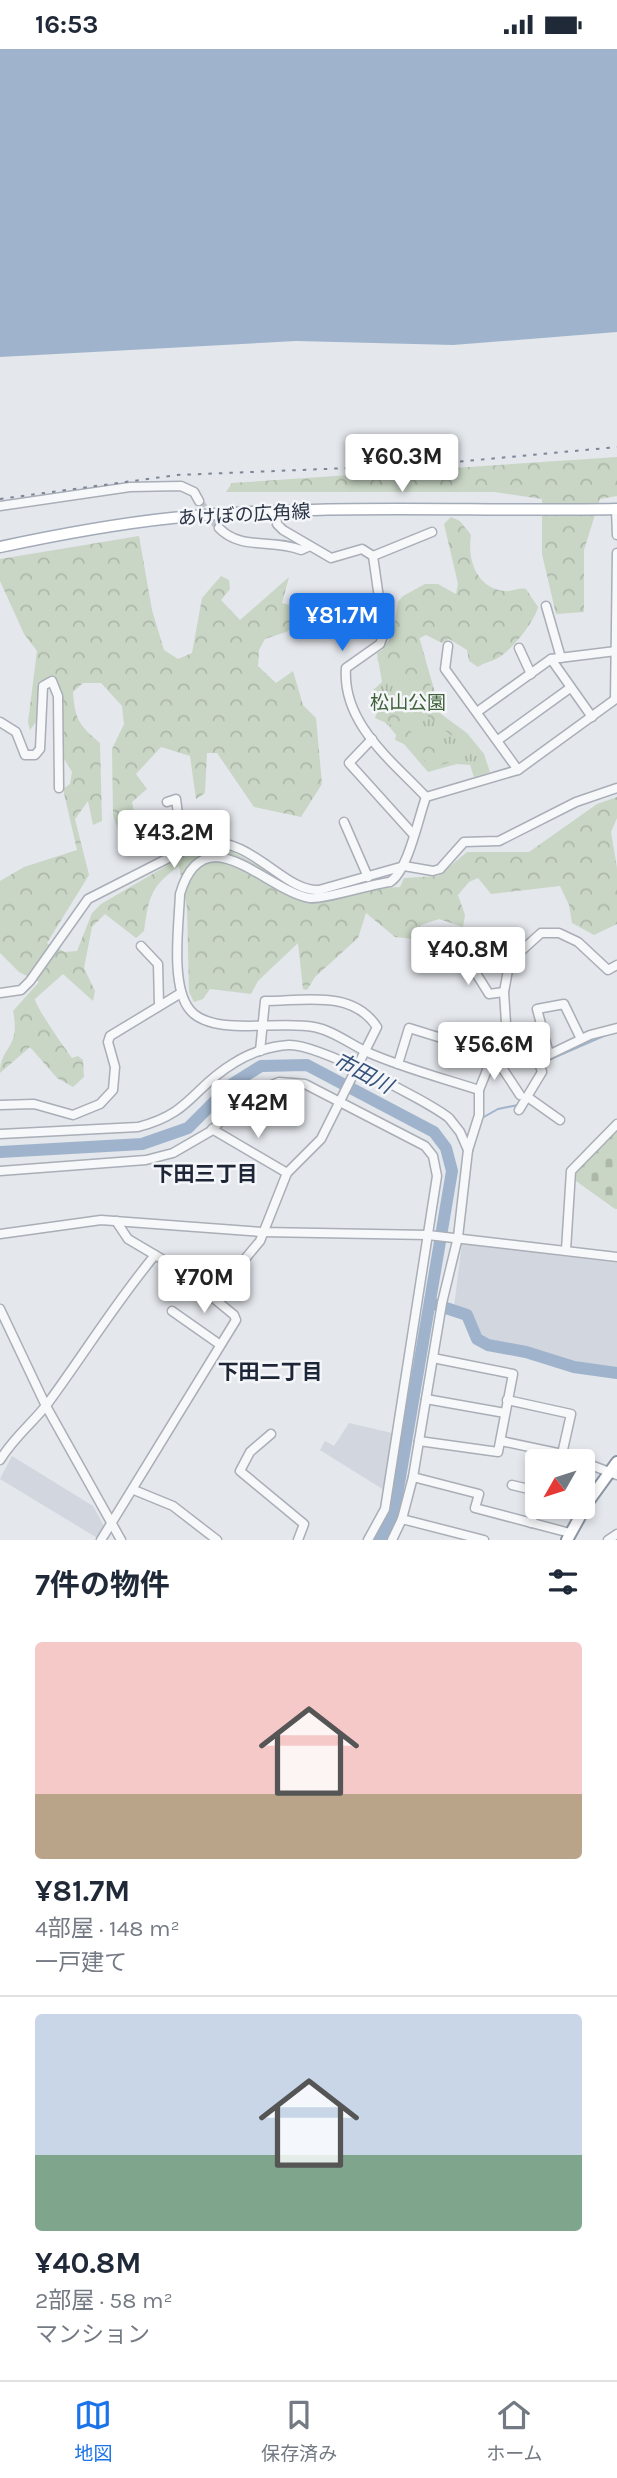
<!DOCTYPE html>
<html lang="ja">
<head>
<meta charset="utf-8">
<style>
  body { margin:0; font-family:Karla,"Noto Sans JP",sans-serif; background:#f6f6f7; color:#1f2937; height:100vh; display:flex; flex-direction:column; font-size:26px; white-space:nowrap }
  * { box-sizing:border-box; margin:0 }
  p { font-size:23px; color:#747a83 }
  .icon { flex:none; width:38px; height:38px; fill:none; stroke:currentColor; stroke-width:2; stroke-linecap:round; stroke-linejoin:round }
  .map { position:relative; height:1491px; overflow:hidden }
  .details { display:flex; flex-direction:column; background:#fff; flex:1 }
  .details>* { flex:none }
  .needle { width:46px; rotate:231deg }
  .buttons { position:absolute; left:525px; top:1400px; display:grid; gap:14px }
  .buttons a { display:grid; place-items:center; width:70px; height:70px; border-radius:7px; background:#fff; box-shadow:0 4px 10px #0003; font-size:35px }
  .price { position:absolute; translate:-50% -60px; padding:0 16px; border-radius:7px; background:#fff; color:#222; font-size:23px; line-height:46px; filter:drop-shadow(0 2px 4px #0008) }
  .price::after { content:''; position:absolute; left:50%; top:42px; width:21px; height:16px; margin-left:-10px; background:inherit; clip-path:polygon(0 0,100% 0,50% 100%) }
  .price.on { background:#1a73e8; color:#fff }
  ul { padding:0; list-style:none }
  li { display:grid; align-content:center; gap:14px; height:371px; padding:0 35px }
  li+li { border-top:2px solid #e0e1e3 }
  li span { display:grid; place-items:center; height:217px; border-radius:7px; color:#555 }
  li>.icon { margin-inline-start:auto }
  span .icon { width:126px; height:126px; fill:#fffc; stroke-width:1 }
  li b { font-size:30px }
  h2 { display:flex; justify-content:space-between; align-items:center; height:84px; padding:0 35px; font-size:30px }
  .status { display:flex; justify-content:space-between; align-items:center; height:49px; padding:0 35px; background:#fff; direction:ltr }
  .status svg { height:19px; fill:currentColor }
  .tab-bar { display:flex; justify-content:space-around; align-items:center; height:98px; border-top:2px solid #e0e1e3; background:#fff; font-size:19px; color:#747a83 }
  .tab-bar a { display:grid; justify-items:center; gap:4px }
  .tab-bar .on { color:#1a73e8 }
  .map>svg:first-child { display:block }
</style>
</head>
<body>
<div class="status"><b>16:53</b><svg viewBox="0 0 49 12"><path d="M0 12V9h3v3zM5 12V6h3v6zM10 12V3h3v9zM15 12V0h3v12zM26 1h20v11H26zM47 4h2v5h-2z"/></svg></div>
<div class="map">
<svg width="617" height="1491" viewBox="0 0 617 1491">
  <defs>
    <pattern id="grass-tufts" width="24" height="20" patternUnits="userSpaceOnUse" patternTransform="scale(1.75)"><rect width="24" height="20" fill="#c9d6c5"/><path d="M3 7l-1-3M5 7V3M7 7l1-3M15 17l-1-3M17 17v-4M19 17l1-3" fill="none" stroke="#adb8ab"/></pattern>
    <pattern id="forest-crowns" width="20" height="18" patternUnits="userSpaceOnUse" patternTransform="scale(1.75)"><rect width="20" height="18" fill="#c9d6c5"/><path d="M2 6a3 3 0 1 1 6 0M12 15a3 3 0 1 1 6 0" fill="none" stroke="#adb8ab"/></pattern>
    <pattern id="cemetery-stones" width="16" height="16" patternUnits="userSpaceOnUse" patternTransform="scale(1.75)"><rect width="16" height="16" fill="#c9d6c5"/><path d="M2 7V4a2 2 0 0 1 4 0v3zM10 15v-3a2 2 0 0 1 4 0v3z" fill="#adb8ab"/></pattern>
  </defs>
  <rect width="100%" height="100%" fill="#e4e7ec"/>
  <g fill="#d2d6de">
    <path d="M462,1194L617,1214V1319L553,1309L483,1288L471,1266L454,1258Z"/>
    <path d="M349,1374L392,1384L384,1441L320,1401L325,1392L334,1397Z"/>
    <path d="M12,1407L93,1457L105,1479L99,1490L0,1430Z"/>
  </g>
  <path fill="url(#grass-tufts)" d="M418,584L441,665L467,684L484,705L490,723L474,728L470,716L457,715L428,723L374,660L377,653L373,641L382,633L377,604Z"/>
  <g fill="url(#forest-crowns)">
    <path d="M617,408V447L600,450L584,501V563L556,565L542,505V450L494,443H226L232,434Z"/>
    <path d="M451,468L460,472L471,486C467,510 476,539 505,542C512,543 518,538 526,540L538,558C535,572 511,602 498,609C491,613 485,613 478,618L469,612L467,601L449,590L442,594L426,586L418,590L439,667L464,684L456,690L429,669L407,632L383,625L377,609L393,585L398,553L403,547L425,535H438L456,545L458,535L444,475Z"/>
    <path d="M139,487L152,561L164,601L178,610L192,604L202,549L221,527L229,531L230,540L221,551L240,571L289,528L282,554L298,558L304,572L286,583L265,590L259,601L258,617L276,634L293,622L303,656L316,669L322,735L301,768L254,758L217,704H207L205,744L196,750L190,707L161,698L136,725L147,740L132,753L137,776L130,785L118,780L113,766L112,700L124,675L122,657L101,634H83L73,643C75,671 79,676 100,694L102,772L93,776L88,752L75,770L89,826L47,894L65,903L77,902L92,864L101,855L197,799L220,796L308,843L400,838L404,829L438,827L467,803H529L597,755L617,748V769L611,783L617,819V875L594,886L572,874L569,856L560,837L491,845L478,829L469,833L458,846L465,866L463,878L439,870L421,876L415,890L395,888L366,864L358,889L315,928L307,941L303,940L298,894L258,932L251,945L210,940L203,950L194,953L189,943L187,859L179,817C150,838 149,848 144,882L136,889L105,865L92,878L84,919L95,942L93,952L63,925L35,950C35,957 66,1001 72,1009L78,1007L83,1011L84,1028L73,1038L57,1029L30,998L0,1024C0,997 21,1000 13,962L39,933L19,923L0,904V832L24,818L77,801L63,740L70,735L72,723L63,708L53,630L47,629L40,635L39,669L30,681L28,673L37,602L24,585L0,532V510Z"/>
    <path d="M381,652L392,656L417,691L458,712L431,718L411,698L395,691L397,682L391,676L375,669Z"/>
  </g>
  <path fill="url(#cemetery-stones)" d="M617,1082V1160H615L576,1132V1119Z"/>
  <path fill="#9fb4cc" d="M0,0H617V283L453,296L296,292L0,308Z"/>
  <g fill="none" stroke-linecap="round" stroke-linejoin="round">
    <g stroke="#9fb4cc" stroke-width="2">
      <path d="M544,1013L606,986"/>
      <path d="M482,1069L498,1060L518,1056"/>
    </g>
    <g stroke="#9fb4cc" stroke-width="12">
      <path d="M0,1103L142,1095L188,1079L232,1035L261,1017L307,1016L434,1083L446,1099L452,1122L394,1464L380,1491"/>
      <path d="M431,1254L467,1266L477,1290L488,1296L526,1303L574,1318L617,1324"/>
    </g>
    <path stroke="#bfc3cb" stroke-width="8" stroke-dasharray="8 4" stroke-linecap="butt" d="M199,452L219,479"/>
    <g stroke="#a9aeb7" stroke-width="11">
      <g id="minor">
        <path d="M0,457L130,438L181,437L194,443L199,452"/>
        <path d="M616,460L617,486"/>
        <path d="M276,463L277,475L283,481L331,509L362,500L373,507L384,584L380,595L346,619C342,674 391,711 426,748"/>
        <path d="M219,479C241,502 272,489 301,501L310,497"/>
        <path d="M373,507L432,483"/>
        <path d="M546,557L561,609"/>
        <path d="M448,597L445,620L518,721"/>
        <path d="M519,599L531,625"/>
        <path d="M551,610L592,668"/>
        <path d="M615,650L617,504"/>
        <path d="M477,663L551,610L616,602"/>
        <path d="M0,673L16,683L25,706H35L40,700L43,637L52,632L58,647L59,739"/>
        <path d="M372,690L349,714L413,785"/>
        <path d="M498,691L570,639"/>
        <path d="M426,748C418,770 408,822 390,833C371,835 324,851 310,849C268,843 204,763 180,845C179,875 170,937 190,961C212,988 280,971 314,978C332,981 350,995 367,1003C403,1019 442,1029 479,1041"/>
        <path d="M426,748L518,721L617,649"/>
        <path d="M167,753L176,750L183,801"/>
        <path d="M344,773L368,828"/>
        <path d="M454,889L489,945L504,943"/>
        <path d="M141,897L158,915L159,956"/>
        <path d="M0,944L21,941L30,932L88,850L202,792C254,789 284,843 319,841L404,817L433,822L440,820L464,793L499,792L576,753L617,739"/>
        <path d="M549,1005L537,960L564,955L581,990"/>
        <path d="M398,1015L409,979L493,1005L520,1046"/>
        <path d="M529,1049L560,1071"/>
        <path d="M0,1056L34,1055L73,1066L100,1055L113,1041L115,1018L108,993L110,987L181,944"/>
        <path d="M519,1061L542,1023L538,1011L590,986L617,979"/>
        <path d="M212,1080L287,1124"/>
        <path d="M0,1085L138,1078C192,1064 192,1039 234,1014C249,1004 271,997 289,996C317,995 426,1051 449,1069L460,1083L468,1101L458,1188L442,1254L413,1428L402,1470L392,1491"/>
        <path d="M468,1101L479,1066V1041L506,974L504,943L508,921L520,903L541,884H559L578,893L608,921L617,916"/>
        <path d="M0,1122L146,1111L173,1104L211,1082L245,1047L279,1033L305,1035L425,1097L433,1107L437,1127L385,1460L368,1491"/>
        <path d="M0,1185L101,1171L262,1183L428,1186L617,1208"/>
        <path d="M566,1201L571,1122L617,1075"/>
        <path d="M213,1248L260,1192L287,1124L321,1090L377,978C352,940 304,952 265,952L260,1002"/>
        <path d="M0,1260L46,1357L121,1491"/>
        <path d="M172,1262L219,1295"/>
        <path d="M426,1350L505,1364"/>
        <path d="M507,1351L571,1365L562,1405"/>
        <path d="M271,1385L250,1403L240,1422L304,1475L298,1491"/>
        <path d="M419,1392L498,1403L513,1325L433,1309"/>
        <path d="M501,1392L562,1405L617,1426"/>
        <path d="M0,1411C15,1387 32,1375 48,1354C84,1305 116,1253 155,1206"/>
        <path d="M413,1428L479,1445L475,1459L570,1484"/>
        <path d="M512,1436L537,1442"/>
        <path d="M134,1441L173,1457L217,1491"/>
        <path d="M402,1470L484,1491"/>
        <path d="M531,1474L537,1455"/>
        <path d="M101,1491L236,1271L234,1266L177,1219L128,1190L116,1172"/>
        <path d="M608,1491L617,1485"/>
      </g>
    </g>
    <g stroke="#a3abb8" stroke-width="13">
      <path id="major" d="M0,498C56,486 115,475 172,469C320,454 469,463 617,460"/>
    </g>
    <g stroke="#8b94a3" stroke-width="14">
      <path id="highway" d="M567,1491L588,1453L617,1413"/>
    </g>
    <use href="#minor" stroke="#f7f8fa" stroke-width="8"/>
    <use href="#major" stroke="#fff" stroke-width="10"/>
    <use href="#highway" stroke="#fff" stroke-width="10"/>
    <path stroke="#7d8696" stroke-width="2" stroke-dasharray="3.5 7" stroke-linecap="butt" d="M0,450L177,426L423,416L617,398"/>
  </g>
  <g text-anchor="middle" stroke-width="5" stroke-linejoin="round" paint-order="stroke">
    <g font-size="19" fill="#2b3445" stroke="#f4f6f9">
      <text transform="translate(244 465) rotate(-3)" y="7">あけぼの広角線</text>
    </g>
    <g font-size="19" fill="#3f6138" stroke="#f4f6f9">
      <text x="408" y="660">松山公園</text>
    </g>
    <g font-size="21" font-style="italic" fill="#34527a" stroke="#f4f6f9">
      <text transform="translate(363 1024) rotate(28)" y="7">市田川</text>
    </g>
    <g font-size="21" font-weight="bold" fill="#1d2536" stroke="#f4f6f9">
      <text x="205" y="1132">下田三丁目</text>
      <text x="270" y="1330">下田二丁目</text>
    </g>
  </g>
</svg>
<div class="buttons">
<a><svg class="needle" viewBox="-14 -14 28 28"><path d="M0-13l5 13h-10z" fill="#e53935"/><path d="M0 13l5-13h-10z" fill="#747a83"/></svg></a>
</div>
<b class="price" style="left:402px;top:445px">¥60.3M</b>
<b class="price on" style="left:342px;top:604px">¥81.7M</b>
<b class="price" style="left:174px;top:821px">¥43.2M</b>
<b class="price" style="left:468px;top:938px">¥40.8M</b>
<b class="price" style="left:494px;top:1033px">¥56.6M</b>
<b class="price" style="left:258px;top:1091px">¥42M</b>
<b class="price" style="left:204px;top:1266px">¥70M</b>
</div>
<section class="details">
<h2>7件の物件<svg class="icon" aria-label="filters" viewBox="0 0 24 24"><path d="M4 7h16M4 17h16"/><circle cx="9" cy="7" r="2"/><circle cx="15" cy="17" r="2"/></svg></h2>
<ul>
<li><span style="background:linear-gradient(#f6c9c9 70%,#b9a48a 0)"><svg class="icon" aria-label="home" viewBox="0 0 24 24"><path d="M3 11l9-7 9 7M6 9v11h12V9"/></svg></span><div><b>¥81.7M</b><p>4部屋 · 148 m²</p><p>一戸建て</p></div></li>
<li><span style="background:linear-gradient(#c9d6e8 65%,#7fa58c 0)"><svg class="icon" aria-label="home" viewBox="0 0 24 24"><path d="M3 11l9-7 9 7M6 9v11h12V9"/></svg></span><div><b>¥40.8M</b><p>2部屋 · 58 m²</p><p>マンション</p></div></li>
</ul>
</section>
<nav class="tab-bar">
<a class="on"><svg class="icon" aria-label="map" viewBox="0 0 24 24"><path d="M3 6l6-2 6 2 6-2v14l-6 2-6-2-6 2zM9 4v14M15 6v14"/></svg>地図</a>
<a><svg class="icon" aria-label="saved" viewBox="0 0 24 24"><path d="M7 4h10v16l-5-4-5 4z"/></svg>保存済み</a>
<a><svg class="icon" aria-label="home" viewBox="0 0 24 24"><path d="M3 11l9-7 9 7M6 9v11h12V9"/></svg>ホーム</a>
</nav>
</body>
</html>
